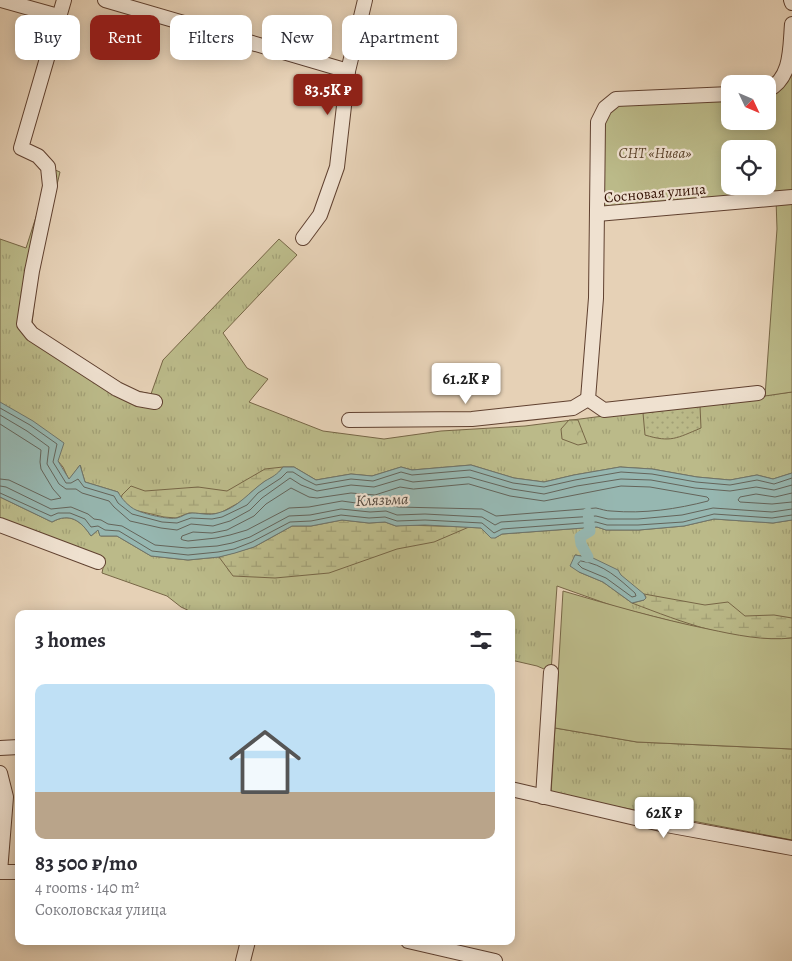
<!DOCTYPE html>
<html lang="en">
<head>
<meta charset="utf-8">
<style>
  body { margin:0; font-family:Alegreya,serif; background:#f7f7f7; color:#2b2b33; height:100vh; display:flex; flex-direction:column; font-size:19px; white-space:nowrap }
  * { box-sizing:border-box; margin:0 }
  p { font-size:16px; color:#7c7c81 }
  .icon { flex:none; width:28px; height:28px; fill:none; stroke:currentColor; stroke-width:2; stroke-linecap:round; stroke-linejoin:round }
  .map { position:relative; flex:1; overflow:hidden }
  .details { position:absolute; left:15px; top:610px; width:500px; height:335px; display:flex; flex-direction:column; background:#fff; border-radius:10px; box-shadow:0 2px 12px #0003 }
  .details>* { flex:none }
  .banner { position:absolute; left:15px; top:15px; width:500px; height:45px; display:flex; gap:10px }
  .needle { width:32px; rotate:134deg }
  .fabs { position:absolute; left:721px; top:75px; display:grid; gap:10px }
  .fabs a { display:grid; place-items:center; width:55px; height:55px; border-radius:10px; background:#fff; box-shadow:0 2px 12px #0003; font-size:25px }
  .price { position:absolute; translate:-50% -42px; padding:0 11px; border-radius:5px; background:#fff; color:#222; font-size:16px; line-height:32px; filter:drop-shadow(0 1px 2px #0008) }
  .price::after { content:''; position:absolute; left:50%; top:30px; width:15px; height:11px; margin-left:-8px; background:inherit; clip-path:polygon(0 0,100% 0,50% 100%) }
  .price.on { background:#8f2418; color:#fff }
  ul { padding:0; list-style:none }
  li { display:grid; align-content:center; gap:10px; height:265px; padding:0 20px }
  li+li { border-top:1px solid #e1e1e2 }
  li span { display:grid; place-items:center; height:155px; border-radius:10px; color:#555 }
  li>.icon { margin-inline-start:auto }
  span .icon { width:90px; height:90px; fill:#fffc; stroke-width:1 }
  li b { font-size:21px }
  h2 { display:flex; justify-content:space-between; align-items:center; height:60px; padding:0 20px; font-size:21px }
  .pill { padding:0 18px; border-radius:10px; background:#fff; box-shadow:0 2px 12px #0003; font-size:18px; line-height:45px }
  .pill.on { background:#8f2418; color:#fff }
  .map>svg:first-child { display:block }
</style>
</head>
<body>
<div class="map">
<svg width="792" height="961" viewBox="0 0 792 961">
  <defs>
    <pattern id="grass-tufts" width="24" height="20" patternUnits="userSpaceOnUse" patternTransform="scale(1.25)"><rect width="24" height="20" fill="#bbba89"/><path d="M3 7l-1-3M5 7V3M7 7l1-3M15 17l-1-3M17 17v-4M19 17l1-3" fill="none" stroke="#a19f75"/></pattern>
    <pattern id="forest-crowns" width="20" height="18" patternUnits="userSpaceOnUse" patternTransform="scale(1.25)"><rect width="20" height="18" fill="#bbba89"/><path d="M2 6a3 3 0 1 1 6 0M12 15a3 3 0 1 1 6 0" fill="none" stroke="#a19f75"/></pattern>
    <pattern id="wetland-marsh" width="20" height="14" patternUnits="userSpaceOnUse" patternTransform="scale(1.25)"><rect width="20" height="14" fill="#bbba89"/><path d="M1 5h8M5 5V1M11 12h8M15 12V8" fill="none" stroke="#a19f75"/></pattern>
    <pattern id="park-dots" width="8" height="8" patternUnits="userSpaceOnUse" patternTransform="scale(1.25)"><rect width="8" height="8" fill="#bbba89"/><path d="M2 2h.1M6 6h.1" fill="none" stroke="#a19f75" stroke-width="1.8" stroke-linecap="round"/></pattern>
  </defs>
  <rect width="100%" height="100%" fill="#e6d1b6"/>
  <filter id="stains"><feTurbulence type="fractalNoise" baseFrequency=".004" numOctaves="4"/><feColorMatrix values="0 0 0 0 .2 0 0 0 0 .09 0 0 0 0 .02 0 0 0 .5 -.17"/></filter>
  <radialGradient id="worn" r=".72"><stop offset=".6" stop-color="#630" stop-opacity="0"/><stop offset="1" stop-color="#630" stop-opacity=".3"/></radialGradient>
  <g fill="url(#grass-tufts)" stroke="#776646" fill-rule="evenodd">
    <path d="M48,167L60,172L38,265L32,324L38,330L132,390L151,394L163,360L279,239L297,255L223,333L247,368L268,379L249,402L323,431L384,439L441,431L525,426L792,392V473L773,479L757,475L730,480L697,477L652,469L620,467L574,475L544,482L514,478L471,465L412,470L401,467L372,476L351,474L316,480L294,467H283L278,474L249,494L121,499L118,492L85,482L80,465L69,480L63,467L58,461L0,402V239L26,248L45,189Z"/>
    <path d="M0,497L52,522C70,512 81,521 91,536L98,530L101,536H117L151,556L188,560L219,557L425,525L482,528L495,538L502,534L597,527L606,530H639L684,526L714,519L773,523L792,520V638H750L691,626L616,607L557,586L551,672L537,666L511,660V614H196L181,607L167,596L102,573L105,558L0,520ZM575,555L588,557L628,581L632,603L603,582L579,572Z"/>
    <path d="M555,728L637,742L792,749V840L551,794Z"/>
  </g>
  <path fill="url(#forest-crowns)" stroke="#776646" d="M569,420H578L587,443L578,445L562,439L561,429Z"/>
  <g fill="url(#wetland-marsh)" stroke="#776646">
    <path d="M283,467L278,474L264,482L249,494L244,500L220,513L211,514L189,513L176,518L164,517L134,510L121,499L122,495L131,486L145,491L198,487L227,491L265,469Z"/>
    <path d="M342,520L369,523L385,522L396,526L404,525L469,527L434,542L397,549L329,573L275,578L233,576L219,557L254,547L292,526H311Z"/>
    <path d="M644,594L705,605L728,602L745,616L774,615L792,618V638C737,644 682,622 632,603L644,600L646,597Z"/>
  </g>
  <path fill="url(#park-dots)" stroke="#776646" d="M700,406L701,428C677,438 671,443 645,435L643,413Z"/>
  <g fill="#bbba89" stroke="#776646" fill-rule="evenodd">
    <path d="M792,24V392L765,396L777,229L776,199L597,214L598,122L616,99L730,94V121H768V90L781,79ZM730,149H768V186H730Z"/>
    <path d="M563,591C611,605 659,619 708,629C736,635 764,641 792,638V749L637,742L555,728Z"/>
  </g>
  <g fill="#96b7b1" stroke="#6e756c">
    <path d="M0,402L33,421L64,443L58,461L69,479L80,465L85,482L118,492C121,498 129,507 136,510C144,514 169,520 177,518C182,517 186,513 192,513C201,513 209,516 218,513C238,508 249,492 265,481C272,477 277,475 283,467H294L316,480L351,474L372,476L401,467L412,470L471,465L514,478L544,482L574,475L620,467L652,469L697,477L730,480L757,475L773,479L792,473V520L773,523L714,519L684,526L639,530H606L597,527L502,534L495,538H491L481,528L425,525L396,526L385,522L369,523L342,520L311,526H292L254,547L235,553L219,557L188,560L151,556L117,536H100L98,530L91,536C81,521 70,512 52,522L0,497Z"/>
    <path d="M575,555L593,558L618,570L621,575L644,594L646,598L644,600L632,603L603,582L579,572L570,566Z"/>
  </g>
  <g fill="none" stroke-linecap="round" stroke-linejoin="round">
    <g stroke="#64645a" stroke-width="1">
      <path d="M0,408L30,425L57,444L53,462L66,483H71L78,479L84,487L114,496L118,503L132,514L162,522L177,523L191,518L212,519L222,517L247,505L258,493L281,478L287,472H293L304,479L316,485L351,479L373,481L401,472L412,475L470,470L513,483L544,487L575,480L621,472L652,474L696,482L730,485L757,480L774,484L792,478"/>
      <path d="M0,415L27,431L49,447L47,464L59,484L66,489H76L82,493L109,501L114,507L130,521L161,528L177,530L191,524L213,526L230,521L250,510L262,498L290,478L301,485L317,491L351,485L374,487L401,479L413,482L469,477L512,489L544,494L577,486L621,479L651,480L695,488L730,491L756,487L774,490L792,485"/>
      <path d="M0,424L41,450L40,462L41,469L53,489L61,498L51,500L9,480L0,479"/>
      <path d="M469,484L510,496L544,501L621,486L650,487L707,497L709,499L708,501C677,509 644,514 611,511C606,511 601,509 596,508L496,516L482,509L398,507L387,504L370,505L342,501L309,507L289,508L247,530L230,535L216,538L188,541L183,540L181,539L182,536L193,532L212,533L227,530L254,516L266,504L291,488L309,497L317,498L351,493L375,495L400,487L413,489Z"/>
      <path d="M0,486L6,487L51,509L71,507L88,514L94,519L101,520L108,524L122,526L155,545L187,548L217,546L232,543L250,537L289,516L310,515L341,509L370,512L386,511L397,515L425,514L482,517L495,525L501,522L596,516L608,519H638L682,515L713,508L772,512L792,509"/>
      <path d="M0,493L51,516L58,513H70L85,519L91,527L98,526L105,530L119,531L152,551L188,555L218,552L234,549L252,542L290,522L311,521L341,515L369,518L385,517L397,521L425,520L482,523L494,533L502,529L596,522L607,525H638L683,522L714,514L772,518L792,515"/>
      <path d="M792,493L775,497L756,494L740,497L738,500L740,502L772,504L792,502"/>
      <path d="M581,561C604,564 619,579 635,593L636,596L632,597L606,578L582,568L578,564Z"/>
    </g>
    <path stroke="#96b7b1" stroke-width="11" d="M588,557L581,544L580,537L590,531L588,513"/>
    <g stroke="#604130" stroke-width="16">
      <g id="minor">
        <path d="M1,0L58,16"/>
        <path d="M64,0L21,148L38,156L48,167L50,186L32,271L24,324L32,334L117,389L138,399L155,402"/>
        <path d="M105,0L348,71"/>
        <path d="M791,0L792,3"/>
        <path d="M768,90C792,78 790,48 792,24"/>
        <path d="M730,94L616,99L605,108L598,122L596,298L588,399L604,410L758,393"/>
        <path d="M597,214L792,197"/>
        <path d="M303,238L320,215L337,167L348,71L365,0"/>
        <path d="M349,420L472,419L573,408L588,399"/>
        <path d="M0,525L98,562"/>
        <path d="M0,748L19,747"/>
        <path d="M0,773L6,797L0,872"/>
        <path d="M511,789L661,824L792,848"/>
        <path d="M543,797L551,672"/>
        <path d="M0,872H19"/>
        <path d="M408,941L495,961"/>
        <path d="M243,961L248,941"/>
      </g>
    </g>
    <use href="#minor" stroke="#efe1d0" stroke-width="14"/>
  </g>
  <g text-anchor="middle" stroke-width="4.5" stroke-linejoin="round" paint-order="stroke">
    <g font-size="15" font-style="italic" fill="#5c442c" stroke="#efe1d0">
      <text x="655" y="158">СНТ «Нива»</text>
    </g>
    <g font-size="15" fill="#331104" stroke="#efe1d0">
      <text transform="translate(655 193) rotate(-5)" y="5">Сосновая улица</text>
    </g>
    <g font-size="16" font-style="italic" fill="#564b41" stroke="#efe1d0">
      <text transform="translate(382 499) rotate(-2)" y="6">Клязьма</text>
    </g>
  </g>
  <rect width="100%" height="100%" filter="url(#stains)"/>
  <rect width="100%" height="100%" fill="url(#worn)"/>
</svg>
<div class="fabs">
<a><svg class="needle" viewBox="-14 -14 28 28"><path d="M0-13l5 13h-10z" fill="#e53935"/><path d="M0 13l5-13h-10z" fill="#7c7c81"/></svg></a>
<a><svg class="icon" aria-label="locate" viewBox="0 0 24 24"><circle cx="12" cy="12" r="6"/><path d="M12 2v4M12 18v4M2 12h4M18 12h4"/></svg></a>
</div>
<b class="price on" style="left:328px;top:116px">83.5K ₽</b>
<b class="price" style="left:466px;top:405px">61.2K ₽</b>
<b class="price" style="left:664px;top:839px">62K ₽</b>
<div class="banner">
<a class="pill">Buy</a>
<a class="pill on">Rent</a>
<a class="pill">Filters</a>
<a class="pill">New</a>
<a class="pill">Apartment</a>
</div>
<section class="details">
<h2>3 homes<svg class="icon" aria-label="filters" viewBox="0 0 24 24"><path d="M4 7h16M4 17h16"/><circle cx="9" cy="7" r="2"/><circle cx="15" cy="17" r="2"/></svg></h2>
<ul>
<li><span style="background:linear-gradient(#bfe0f5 70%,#b9a48a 0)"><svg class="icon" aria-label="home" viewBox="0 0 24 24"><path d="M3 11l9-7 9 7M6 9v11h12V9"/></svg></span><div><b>83 500 ₽/mo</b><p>4 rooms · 140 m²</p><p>Соколовская улица</p></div></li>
</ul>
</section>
</div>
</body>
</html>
